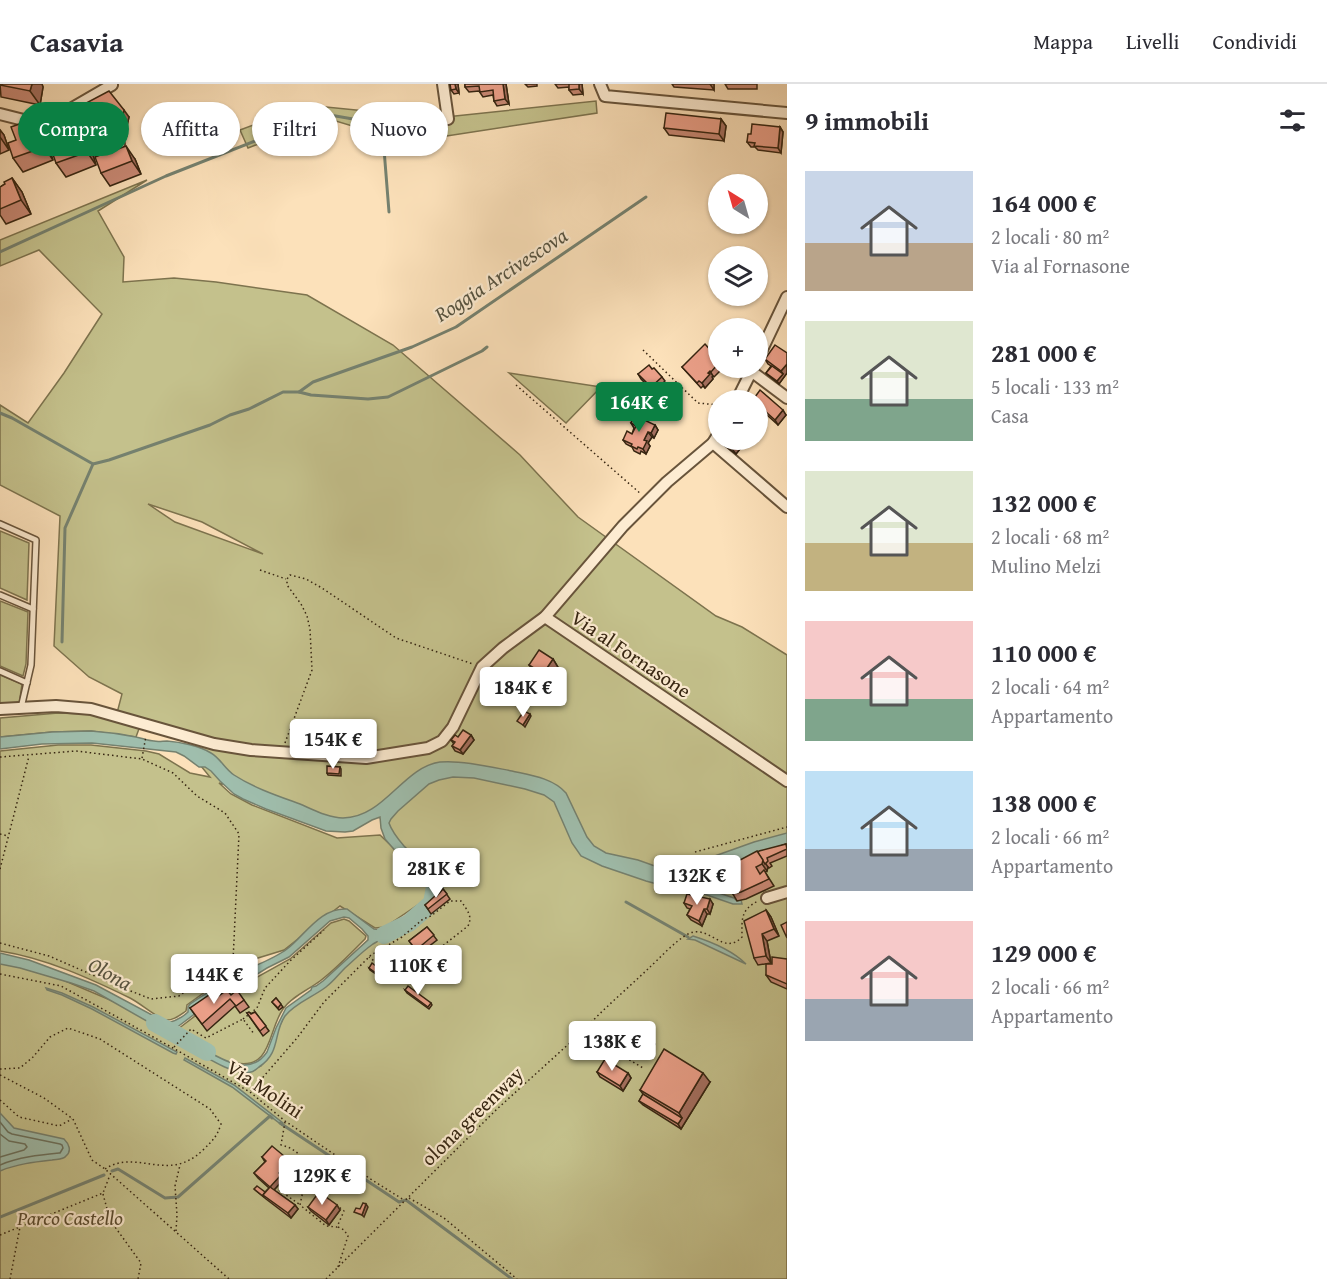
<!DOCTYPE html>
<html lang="it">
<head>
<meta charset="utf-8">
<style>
  body { margin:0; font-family:"Gentium Book Plus",serif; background:#f7f7f7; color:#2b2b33; height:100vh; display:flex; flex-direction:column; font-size:22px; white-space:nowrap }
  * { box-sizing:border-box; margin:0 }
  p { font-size:20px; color:#7c7c81 }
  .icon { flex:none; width:33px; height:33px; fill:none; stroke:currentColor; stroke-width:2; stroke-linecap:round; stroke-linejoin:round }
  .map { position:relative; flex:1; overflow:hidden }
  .details { display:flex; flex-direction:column; background:#fff; width:540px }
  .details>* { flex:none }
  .top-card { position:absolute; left:18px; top:18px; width:570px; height:54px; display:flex; gap:12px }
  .needle { width:39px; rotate:323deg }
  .controls { position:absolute; left:708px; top:90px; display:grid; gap:12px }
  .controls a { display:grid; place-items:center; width:60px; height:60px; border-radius:50%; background:#fff; box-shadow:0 2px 4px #0004; font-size:30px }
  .price { position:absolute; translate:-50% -51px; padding:0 14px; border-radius:6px; background:#fff; color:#222; font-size:20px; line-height:39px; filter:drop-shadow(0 2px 3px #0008) }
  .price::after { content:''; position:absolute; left:50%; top:36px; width:18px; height:14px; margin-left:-9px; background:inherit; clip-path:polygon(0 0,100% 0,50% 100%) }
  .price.active { background:#0b8043; color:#fff }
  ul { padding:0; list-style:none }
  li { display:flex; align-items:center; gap:18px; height:150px; padding:0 18px }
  li span { display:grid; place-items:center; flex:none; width:168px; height:120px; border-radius:0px; color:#555 }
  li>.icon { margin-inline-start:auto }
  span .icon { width:72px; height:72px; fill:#fffc; stroke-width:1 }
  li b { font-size:26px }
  h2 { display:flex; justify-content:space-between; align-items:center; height:72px; padding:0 18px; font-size:26px }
  .pill { padding:0 21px; border-radius:27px; background:#fff; box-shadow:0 2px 4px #0004; font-size:21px; line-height:54px }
  .pill.active { background:#0b8043; color:#fff }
  header { display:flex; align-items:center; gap:36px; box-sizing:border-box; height:84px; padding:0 30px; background:#fff; border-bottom:2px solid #e1e1e2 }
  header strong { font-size:28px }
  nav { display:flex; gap:33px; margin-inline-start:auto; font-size:21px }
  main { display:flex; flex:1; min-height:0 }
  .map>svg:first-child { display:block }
</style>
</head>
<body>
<header>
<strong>Casavia</strong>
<nav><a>Mappa</a><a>Livelli</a><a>Condividi</a></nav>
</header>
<main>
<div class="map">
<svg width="787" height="1195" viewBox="0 0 787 1195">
  <rect width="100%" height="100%" fill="#fce1ba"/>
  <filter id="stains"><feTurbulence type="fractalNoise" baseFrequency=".00333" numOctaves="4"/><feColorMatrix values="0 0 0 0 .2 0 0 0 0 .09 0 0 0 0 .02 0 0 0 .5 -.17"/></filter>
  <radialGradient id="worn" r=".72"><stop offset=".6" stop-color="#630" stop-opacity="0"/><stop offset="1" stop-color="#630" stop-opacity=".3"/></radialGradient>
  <g fill="#c4c18c" stroke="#7d734e" stroke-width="1.5" fill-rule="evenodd">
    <path d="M596,17L597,29L440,53L402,57L326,34L248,64L240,46L306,21L436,34Z"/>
    <path d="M147,96L98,127L124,173L123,198L174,194L216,198L307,211L393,261L520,371L578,433L716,532L742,543L787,571V1195H0V877L63,896L162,938L178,948V945L216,916L290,875L331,839L344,835L349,837L366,852L365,855C351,869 336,885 320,897C308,906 291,913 283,925C268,946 272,986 236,979L235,986L247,987L261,982L287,926L304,915L376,849L404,837L420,825L432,806L431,795L390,754L382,731L323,744L264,712L219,699L231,710L252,721L337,754L380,751L424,793L430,803L425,816L385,843L375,844L340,822L284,866L258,874L243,881L187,921L186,927C180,931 173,937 165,936C156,933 140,919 130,914C89,894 45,874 0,867V667L58,661H91L146,667L159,670L190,689L210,693L196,676L203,654L117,629L122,610L89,593L54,562L60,432L0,401V321L28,339L64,289L102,230L39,166L0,182V156ZM148,420L202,438L263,470L175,438Z"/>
    <path d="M509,289L601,303L566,339Z"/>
    <path d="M0,447L29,459L27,516L0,504Z"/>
    <path d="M0,517L28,528L26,580L23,592L0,582Z"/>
    <path d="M0,591L22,600L19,621H0Z"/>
    <path d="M58,629L88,630L140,642L136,653L91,647L52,648L0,653V634Z"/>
  </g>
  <g fill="#9fbead" stroke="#75816f" stroke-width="1.5">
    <path d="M91,647C106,648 121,650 136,653C142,654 148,657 154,657C158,658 163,657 167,657C180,658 200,662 211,669C220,674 225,685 234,691C254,704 278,712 300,720C314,726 329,734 343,734C384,734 403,683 440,678C461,676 491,683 512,687C530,691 553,694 566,709L587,753L594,762L606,769L638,776L666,786L681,784L754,758L787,749V765L736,778L721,785L710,806L734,814L737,817L741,816L742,820H733L704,810L668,803L646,797L602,782L581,772L572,759L554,718L544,711L525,705L474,694L453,693L439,696L429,700L398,727L391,735L389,739C392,748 398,755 404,762C413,772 443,792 440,807C438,818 407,840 397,847C389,852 381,855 373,860C363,867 354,876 345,884C339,890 333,898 326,903C313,913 295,919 285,932C273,949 281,969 259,983C258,984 253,988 251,988C234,993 200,969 185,961L188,956C211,968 247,998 267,968L276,944L286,924L311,906L312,903L316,902L323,897L368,856V852L362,845L349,834L344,833L330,837L289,873L267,884L225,910L216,914L176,944V946L177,947L173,952L94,907L71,899L20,884L0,880V869L29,876L96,901L167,939C175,937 182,934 188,928V923L190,920C207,909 223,898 241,888C256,881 274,875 287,865C305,851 321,823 347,825L374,845L383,846L393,842L407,832L426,817L431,808V797L428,793L399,771L385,755L381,744L380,733L372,736L353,747L345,748L326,747L266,725L243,715L234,710L220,697L211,687L205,683H199L184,672L176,668L92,659L42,660L0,665V653L52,648Z"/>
    <path d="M693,852C712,858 732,866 746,880L695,856L688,855Z"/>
    <path d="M46,904L62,909L93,923L177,968L176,970L173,969L92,925L62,911L47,906Z"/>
    <path d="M185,974L234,1001L283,1039L282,1041L232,1003L184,976Z"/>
    <path d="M0,1029L14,1044L64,1055C69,1060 72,1067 66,1072C63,1076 57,1075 52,1076C34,1078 17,1080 0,1087Z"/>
  </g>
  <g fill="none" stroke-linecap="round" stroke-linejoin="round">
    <g stroke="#6a725f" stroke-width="1.5">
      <path d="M712,779L716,781L715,786L703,804L671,798L669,796L670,792L682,789Z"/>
      <path d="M0,1038L8,1048L12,1050L60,1060L62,1061L63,1064L60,1069C40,1071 19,1073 0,1081"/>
      <path d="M0,1050L9,1057L25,1060L27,1063L24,1066L0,1073"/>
    </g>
    <g stroke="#75816f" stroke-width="3">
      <path d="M0,168L166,92L324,30L382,40L389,128"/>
      <path d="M299,308L313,298L412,263L456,243L646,113"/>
      <path d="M0,329L12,334L93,380"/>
      <path d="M62,558L65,444L93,380L109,376L210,341L230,331L249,325L283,308H299L311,311L368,315L388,313L482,267L487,263"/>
      <path d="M626,818L688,853"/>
      <path d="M280,1039L399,1118L406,1116L512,1195"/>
      <path d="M112,1087L118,1085L165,1114L178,1113L270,1032L272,1034"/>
      <path d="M0,1133L104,1091"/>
    </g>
    <g stroke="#9fbead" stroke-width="18">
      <path d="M384,851L409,839L432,819L435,803"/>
      <path d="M155,939L207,968"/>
    </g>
    <g stroke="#68543b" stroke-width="8">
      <g id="service">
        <path d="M0,440L36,456L31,581L21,624"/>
        <path d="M0,511L33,525"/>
        <path d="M0,587L27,599"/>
      </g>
    </g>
    <g stroke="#68543b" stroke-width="14">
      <g id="minor">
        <path d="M443,0L448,35"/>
        <path d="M600,0L605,12L787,29"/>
        <path d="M0,30L119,60"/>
        <path d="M43,41L112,1"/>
        <path d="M758,274L787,213"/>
        <path d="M751,287L787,314"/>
        <path d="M737,316L753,284"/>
        <path d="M713,359L787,423"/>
        <path d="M545,533L787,697"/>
        <path d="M0,625L56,622L91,625L214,660L251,666L366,674L428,664L442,657L453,643L482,583L503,564L545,533L623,442L667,398L713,359L718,351"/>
        <path d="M767,814L787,808"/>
      </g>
    </g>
    <g stroke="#362511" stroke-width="1.5" stroke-dasharray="1.5 3" stroke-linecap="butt">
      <path d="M643,266L698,319L718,321"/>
      <path d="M516,301L641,410"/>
      <path d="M260,486L286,495"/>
      <path d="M285,659L312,586L310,545L307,532L301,520L287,501V495L290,491L306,495L322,504L396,554L473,580"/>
      <path d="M0,673L76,667L142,675L173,689L197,712L225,729L239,750L233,877L229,881L209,890L179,912L151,915L118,902L49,872L0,859"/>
      <path d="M142,674L146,652"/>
      <path d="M0,750L8,752"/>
      <path d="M695,768L787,743"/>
      <path d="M0,785L29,672"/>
      <path d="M0,890L61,902L173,964L250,1008L285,1037L372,1096L404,1116"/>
      <path d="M243,935L257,924L265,904L290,877L324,846"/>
      <path d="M583,948L643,984"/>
      <path d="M174,963L191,945L206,954L243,935L254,950"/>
      <path d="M0,985L20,984L33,973L50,953L68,944L100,955L210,1025L221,1040C217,1053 212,1057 203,1066C168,1100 137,1064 105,1085"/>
      <path d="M0,991L44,1014L73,1035L92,1076L105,1085L229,1195"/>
      <path d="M251,1007L297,954L324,918L371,871L402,853L423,835L431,832L450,817H461C467,826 473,832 468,842L399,896L369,873"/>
      <path d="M0,1016L19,1033L59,1042L72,1035"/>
      <path d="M285,1038L281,1061C314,1069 305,1096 300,1121L326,1142L337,1143L344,1127L305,1097"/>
      <path d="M279,1106L299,1120"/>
      <path d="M103,1110L110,1136L141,1179L138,1195"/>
      <path d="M409,1114L444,1134L517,1195"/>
      <path d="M338,1143L344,1146L348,1152L338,1183"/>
      <path d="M176,1147L177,1131L175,1102L180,1081"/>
      <path d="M0,1151L103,1109L110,1091"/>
      <path d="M10,1195L20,1143"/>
      <path d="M326,1195L497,1025L583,947C603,925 627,905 649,884C660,874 675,857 688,850C709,839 723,873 742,853C742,836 740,826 758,817"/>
    </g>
    <use href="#service" stroke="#fdecd2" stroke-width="5"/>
    <use href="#minor" stroke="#fdecd2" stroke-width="10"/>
  </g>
  <g fill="#c98975" stroke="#362511" stroke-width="1.5">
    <path d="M0,0H42L43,3L40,21L1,13Z"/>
    <path d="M450,0H458L459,9L454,10L451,6Z"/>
    <path d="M465,0H506L509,20L497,22L494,17L493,11L483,13L479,7L469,8L465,3Z"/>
    <path d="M525,0H537V2L528,3Z"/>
    <path d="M555,0H582L583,10L573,11L569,6V3L558,4Z"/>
    <path d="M672,0H714V6L674,3Z"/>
    <path d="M725,0H757V5H728Z"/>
    <path d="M73,26L129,33L126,46L127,48V51L85,43Z"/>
    <path d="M721,35L726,42L724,57L669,51L664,44Z"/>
    <path d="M780,43L783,48L781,69L758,66L755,63H751L747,58L751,50Z"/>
    <path d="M69,45L77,57L92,68L96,81L66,93L56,79L59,62Z"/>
    <path d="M0,46L4,51L9,66L0,70Z"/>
    <path d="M38,47L47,60L53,76L23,88L13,74L33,49Z"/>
    <path d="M121,64L135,75L141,90L110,102L101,89Z"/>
    <path d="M12,94L22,108L31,130L6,140L0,131V103L5,100Z"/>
    <path d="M712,268L718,270V284H733L728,289L723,284L714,293L713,292L712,293L713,295L705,304L703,302L701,304L682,283Z"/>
    <path d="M787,269V289L779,300L768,291L766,289L771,282L768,280L765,275Z"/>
    <path d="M652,285L662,293L665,297L654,308L641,295L638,290Z"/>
    <path d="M758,316L786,331L778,341L758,323Z"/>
    <path d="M631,339L655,341L658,346L654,354L652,353L648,359L650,362L646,370L641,367L640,370L634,367L632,363L626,360L623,356L632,350L634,344Z"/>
    <path d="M747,356L736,370L725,362L722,357Z"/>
    <path d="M553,575L559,585L550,600L536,590L529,581Z"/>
    <path d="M503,604L509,614L503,618L497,607Z"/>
    <path d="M471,651L474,656L463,670L455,667L452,662L454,660L451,656L458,653Z"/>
    <path d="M340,683L341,685V692L328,691L327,689Z"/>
    <path d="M786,760L787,762V772L770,779L772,782L769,784L768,783L767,787L765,788L774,802L746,815L737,817L730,805L724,803L722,801L725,794L722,786L718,780L738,777Z"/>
    <path d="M443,805L450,815L431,830L425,821L436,813Z"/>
    <path d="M684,819L713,820L710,830H707L702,842L691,836L687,831L690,825L687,824Z"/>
    <path d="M766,826L771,833L779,852L767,857L771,879L758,881L754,874Z"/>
    <path d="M427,843L437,856L419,870L409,857Z"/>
    <path d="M428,874L436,884L415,900L407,890Z"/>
    <path d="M787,875V905L771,898L766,891L772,880Z"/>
    <path d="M369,884L390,893L392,896L389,899L370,886Z"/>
    <path d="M405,906L431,919L432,921L429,925L407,909Z"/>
    <path d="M231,911L244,916L249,923L240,929L235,922L207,947L190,924Z"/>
    <path d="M276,914L283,923L279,926L272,918Z"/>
    <path d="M255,928L269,947L263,952L247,929L251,930Z"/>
    <path d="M622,955L651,956L655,960L647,973L626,960Z"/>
    <path d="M597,988L628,989L631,994L623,1007L600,993Z"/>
    <path d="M710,998L681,1045L643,1021L639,1017L643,1010L640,1006Z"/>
    <path d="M262,1073L290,1077L293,1082L283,1093L284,1095L274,1106L295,1121L298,1125L291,1134L266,1115L254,1105L265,1108L269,1104L258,1094L254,1089L265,1078Z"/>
    <path d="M308,1123L340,1126L329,1141L311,1127Z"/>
  </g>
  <g fill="#a46f5f" stroke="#362511" stroke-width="1.5">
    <path d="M32,0H42L43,3L40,21L30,7Z"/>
    <path d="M455,0H458L459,9L456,5Z"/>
    <path d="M503,0H506L509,20L505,15Z"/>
    <path d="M579,0H582L583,10L579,5Z"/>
    <path d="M710,0H714V6Z"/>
    <path d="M124,26L129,33L126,46L127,48V51L122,44L121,39Z"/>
    <path d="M721,35L726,42L724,57L719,50Z"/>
    <path d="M25,38L35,51L30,50Z"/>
    <path d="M780,43L783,48L781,69L778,64Z"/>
    <path d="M69,45L78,59L83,71L73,58Z"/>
    <path d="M0,46L4,51L9,66L0,53Z"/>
    <path d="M38,47L47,60L53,76L44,63Z"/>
    <path d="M113,52L122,66L118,65Z"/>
    <path d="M82,54L92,68L96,81L87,68Z"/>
    <path d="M126,62L135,75L141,90L132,77Z"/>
    <path d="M12,94L22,108L31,130L21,116Z"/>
    <path d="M787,280V289L779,300L777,297L783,290L781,287Z"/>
    <path d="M724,284H733L728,289Z"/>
    <path d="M710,287L713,292L712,293L713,295L705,304L702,299Z"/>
    <path d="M783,326L786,331L778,341L775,336Z"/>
    <path d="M655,341L658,346L654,354L651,349Z"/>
    <path d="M648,348L652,353L648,359L650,362L646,370L643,365L644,356Z"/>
    <path d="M740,356H747L736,370L732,365Z"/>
    <path d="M553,575L559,585L550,600L543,590Z"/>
    <path d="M530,630L531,632L525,643L523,641Z"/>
    <path d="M471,651L474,656L463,670L460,666Z"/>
    <path d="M757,767L768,783L767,787L762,780Z"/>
    <path d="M710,815L713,820L710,830L707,825Z"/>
    <path d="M704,825L707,830L702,842L699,837Z"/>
    <path d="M766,826L771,833L779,852L774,845Z"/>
    <path d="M762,850L767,857L771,879L766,872Z"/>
    <path d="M651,956L655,960L647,973L644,968Z"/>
    <path d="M628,989L631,994L623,1007L620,1002Z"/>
    <path d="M703,989L710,998L681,1045L678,1040L682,1034L679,1029Z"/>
    <path d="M290,1077L293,1082L283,1093L284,1095L273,1107L270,1103L279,1089Z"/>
    <path d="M366,1120L368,1123L364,1133L362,1131Z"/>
    <path d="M295,1121L298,1125L291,1134L288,1129Z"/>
    <path d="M337,1121L340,1126L329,1141L326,1136Z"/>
  </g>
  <g fill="#ea9f88" stroke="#362511" stroke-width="1.5">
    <path d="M0,0H32L30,7L0,1Z"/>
    <path d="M450,0H455L456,5L451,6Z"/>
    <path d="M465,0H503L505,15L494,17L493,6L480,8L479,2L465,3Z"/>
    <path d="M569,0H579V5L569,6Z"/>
    <path d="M109,7L124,26L121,39L123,41L122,44L80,36L73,26Z"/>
    <path d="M666,29L721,35L719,50L664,44Z"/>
    <path d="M25,38L30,50L38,47L44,63L13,74L8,59L16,56L11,43Z"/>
    <path d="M752,40L780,43L778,64L754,62L755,59L747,58L748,50H751Z"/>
    <path d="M69,45L73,58L82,54L87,68L56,79L51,65L59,62L55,50Z"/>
    <path d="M113,52L118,65L126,62L132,77L101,89L95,73L103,70L99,58Z"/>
    <path d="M12,94L21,116L0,125V103L5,100L4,98Z"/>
    <path d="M705,260L712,268L714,266L718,270V280L711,288L710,287L708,289L710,290L702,299L699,297L697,299L682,283Z"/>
    <path d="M775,261L787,269V280L781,287L765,275Z"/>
    <path d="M649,281L652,285L654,284L662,293L651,303L638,290Z"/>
    <path d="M772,282L783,290L777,297L766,289Z"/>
    <path d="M760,306L783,326L775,336L758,321V316H754L756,314L755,313Z"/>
    <path d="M634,331L655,341L651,349L648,348L644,356L647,357L643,365L638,363L637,365L631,362L632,360L623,356L627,347L632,350L636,342L631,339Z"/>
    <path d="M723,356H740L732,365L722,357Z"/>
    <path d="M539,566L553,575L543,590L529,581Z"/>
    <path d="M503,604L507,612L501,615L497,607Z"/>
    <path d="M524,627L530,630L523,641L517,637Z"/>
    <path d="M463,646L471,651L460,666L452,662L455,658L451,656L455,651L458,653Z"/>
    <path d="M327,682L340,683L339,690L327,689Z"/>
    <path d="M786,760L787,765L767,774L768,777L765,780L758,769L759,767Z"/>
    <path d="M757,767L763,776L762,780L756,783L760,790L764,786L769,795L741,808L733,810L721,786Z"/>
    <path d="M733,774L738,777L724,785L718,780Z"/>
    <path d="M719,791L725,794L729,802L722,801Z"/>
    <path d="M443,805L447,810L428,825L425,821L435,812L436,813Z"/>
    <path d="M687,810L710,815L707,825H704L699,837L687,831L692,822L684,819Z"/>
    <path d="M766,826L774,845L762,850L766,872L754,874L744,837Z"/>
    <path d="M787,838V854L781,841Z"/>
    <path d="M427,843L434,851L416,866L409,857Z"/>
    <path d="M772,873L787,875V900L766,891V880H772Z"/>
    <path d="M428,874L434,882L413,898L407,890Z"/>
    <path d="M372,879L390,893L387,897L369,884Z"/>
    <path d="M408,902L431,919L428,923L405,906Z"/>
    <path d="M227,906L231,911L237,906L244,916L236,922L230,915L202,940L190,924L209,911L213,916Z"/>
    <path d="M276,914L281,920L278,924L272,918Z"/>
    <path d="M249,928L251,930L255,928L266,942L260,947L247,929Z"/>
    <path d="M630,942L651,956L644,968L622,955Z"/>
    <path d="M664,965L703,989L679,1029L640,1006Z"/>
    <path d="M605,975L628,989L620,1002L597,988Z"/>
    <path d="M643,1010L682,1034L678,1040L639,1017Z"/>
    <path d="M272,1062L290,1077L279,1089L281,1091L270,1103L254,1089L266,1077L262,1073Z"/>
    <path d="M257,1102L265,1108L263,1111L264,1113L254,1105Z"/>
    <path d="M270,1103L295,1121L288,1129L263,1111Z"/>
    <path d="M319,1108L337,1121L326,1136L308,1123Z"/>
    <path d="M363,1119L366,1120L362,1131L354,1128L356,1124L360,1125Z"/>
  </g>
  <g text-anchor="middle" stroke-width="4.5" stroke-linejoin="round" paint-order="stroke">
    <g font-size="20" fill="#362511" stroke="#fdecd2">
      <text transform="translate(631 570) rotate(34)" y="7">Via al Fornasone</text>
      <text transform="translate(265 1005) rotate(34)" y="7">Via Molini</text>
      <text transform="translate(472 1032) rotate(-44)" y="7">olona greenway</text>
    </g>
    <g font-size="20" font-style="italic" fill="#5a4c30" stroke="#fdecd2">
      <text x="70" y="1141">Parco Castello</text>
    </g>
    <g font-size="21" font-style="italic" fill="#565340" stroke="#fdecd2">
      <text transform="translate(501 191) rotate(-33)" y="7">Roggia Arcivescova</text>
      <text transform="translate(110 890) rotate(29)" y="7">Olona</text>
    </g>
  </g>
  <rect width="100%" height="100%" filter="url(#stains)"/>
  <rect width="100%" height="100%" fill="url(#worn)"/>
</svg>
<div class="controls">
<a><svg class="needle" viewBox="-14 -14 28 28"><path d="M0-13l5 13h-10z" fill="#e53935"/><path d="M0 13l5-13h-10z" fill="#7c7c81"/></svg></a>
<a><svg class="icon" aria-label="layers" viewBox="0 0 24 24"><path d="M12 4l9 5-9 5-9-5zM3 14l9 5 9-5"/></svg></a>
<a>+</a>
<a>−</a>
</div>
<b class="price active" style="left:639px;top:349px">164K €</b>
<b class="price" style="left:523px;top:634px">184K €</b>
<b class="price" style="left:333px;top:686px">154K €</b>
<b class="price" style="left:436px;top:815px">281K €</b>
<b class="price" style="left:697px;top:822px">132K €</b>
<b class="price" style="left:418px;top:912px">110K €</b>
<b class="price" style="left:214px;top:921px">144K €</b>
<b class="price" style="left:612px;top:988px">138K €</b>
<b class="price" style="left:322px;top:1122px">129K €</b>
<div class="top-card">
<a class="pill active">Compra</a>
<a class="pill">Affitta</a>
<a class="pill">Filtri</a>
<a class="pill">Nuovo</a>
</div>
</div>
<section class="details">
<h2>9 immobili<svg class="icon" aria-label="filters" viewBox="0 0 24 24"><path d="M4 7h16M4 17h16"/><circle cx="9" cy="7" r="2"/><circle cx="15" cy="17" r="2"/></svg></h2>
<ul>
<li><span style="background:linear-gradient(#c9d6e8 60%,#b9a48a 0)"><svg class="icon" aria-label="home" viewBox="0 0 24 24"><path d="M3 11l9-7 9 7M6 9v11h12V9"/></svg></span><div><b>164 000 €</b><p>2 locali · 80 m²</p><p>Via al Fornasone</p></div></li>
<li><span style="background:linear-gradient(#dfe7d0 65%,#7fa58c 0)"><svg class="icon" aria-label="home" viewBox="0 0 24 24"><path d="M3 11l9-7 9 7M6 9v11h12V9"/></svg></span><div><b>281 000 €</b><p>5 locali · 133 m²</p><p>Casa</p></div></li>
<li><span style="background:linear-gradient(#dfe7d0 60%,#c2b280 0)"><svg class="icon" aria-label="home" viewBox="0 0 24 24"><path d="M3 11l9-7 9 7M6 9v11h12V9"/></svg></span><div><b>132 000 €</b><p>2 locali · 68 m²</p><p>Mulino Melzi</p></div></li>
<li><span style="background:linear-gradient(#f6c9c9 65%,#7fa58c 0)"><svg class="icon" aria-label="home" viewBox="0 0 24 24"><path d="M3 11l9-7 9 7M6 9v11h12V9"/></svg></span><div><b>110 000 €</b><p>2 locali · 64 m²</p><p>Appartamento</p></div></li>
<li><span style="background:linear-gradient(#bfe0f5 65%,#9aa5b1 0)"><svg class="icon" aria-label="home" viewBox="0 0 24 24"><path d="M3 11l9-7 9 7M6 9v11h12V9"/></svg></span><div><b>138 000 €</b><p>2 locali · 66 m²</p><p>Appartamento</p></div></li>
<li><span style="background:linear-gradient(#f6c9c9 65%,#9aa5b1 0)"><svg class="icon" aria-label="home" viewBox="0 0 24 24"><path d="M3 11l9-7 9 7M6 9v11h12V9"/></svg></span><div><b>129 000 €</b><p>2 locali · 66 m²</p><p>Appartamento</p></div></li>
</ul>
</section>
</main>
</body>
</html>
